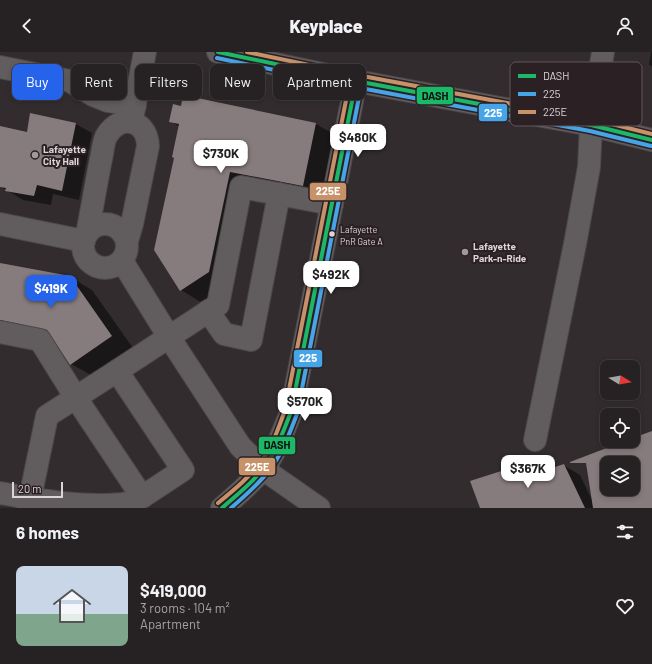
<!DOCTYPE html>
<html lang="en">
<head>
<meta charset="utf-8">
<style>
  body { margin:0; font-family:Barlow,sans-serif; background:#2e292a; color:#f1f3f6; height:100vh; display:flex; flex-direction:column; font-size:15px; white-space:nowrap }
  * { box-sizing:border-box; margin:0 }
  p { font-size:13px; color:#a4a3a5 }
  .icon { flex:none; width:22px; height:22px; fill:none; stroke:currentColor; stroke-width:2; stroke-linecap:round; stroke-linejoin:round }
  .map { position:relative; height:456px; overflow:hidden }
  .drawer { display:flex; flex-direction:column; background:#262122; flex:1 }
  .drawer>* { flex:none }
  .guide { position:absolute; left:12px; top:12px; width:400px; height:36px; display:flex; gap:8px }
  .needle { width:26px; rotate:101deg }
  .tools { position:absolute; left:600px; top:308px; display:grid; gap:8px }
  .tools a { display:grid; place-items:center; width:40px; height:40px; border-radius:8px; background:#262122; box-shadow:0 2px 6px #0003,0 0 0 1px #423e40; font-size:20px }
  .scale { position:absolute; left:12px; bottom:10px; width:51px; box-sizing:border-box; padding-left:4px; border:2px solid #dcd4d6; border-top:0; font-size:11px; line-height:14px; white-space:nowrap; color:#dcd4d6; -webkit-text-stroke:3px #2b2023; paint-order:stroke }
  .price { position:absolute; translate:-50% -34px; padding:0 9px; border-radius:8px; background:#fff; color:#222; font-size:13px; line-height:26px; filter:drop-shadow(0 1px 2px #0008) }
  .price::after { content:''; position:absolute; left:50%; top:24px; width:12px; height:9px; margin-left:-6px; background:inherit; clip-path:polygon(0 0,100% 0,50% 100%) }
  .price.selected { background:#2563eb; color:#fff }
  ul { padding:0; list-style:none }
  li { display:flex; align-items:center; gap:12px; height:100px; padding:0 16px }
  li span { display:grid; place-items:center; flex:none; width:112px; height:80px; border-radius:8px; color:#555 }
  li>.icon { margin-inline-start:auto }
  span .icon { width:48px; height:48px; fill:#fffc; stroke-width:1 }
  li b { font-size:17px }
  h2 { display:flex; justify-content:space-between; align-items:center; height:48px; padding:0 16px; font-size:17px }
  .tag { padding:0 14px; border-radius:8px; background:#262122; box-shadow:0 2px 6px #0003,0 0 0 1px #423e40; font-size:14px; line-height:36px }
  .tag.selected { background:#2563eb; color:#fff }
  header { display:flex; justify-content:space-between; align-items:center; height:52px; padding:0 16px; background:#262122; font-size:18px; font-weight:800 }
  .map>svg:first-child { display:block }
</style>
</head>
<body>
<header><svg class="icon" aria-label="back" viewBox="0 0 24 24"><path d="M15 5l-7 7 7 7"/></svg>Keyplace<svg class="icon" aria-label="person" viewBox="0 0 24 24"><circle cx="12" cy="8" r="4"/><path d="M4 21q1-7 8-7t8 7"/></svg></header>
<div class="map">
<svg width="652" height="456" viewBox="0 0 652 456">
  <rect width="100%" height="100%" fill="#322c2e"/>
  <g fill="#0007" fill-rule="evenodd">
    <path d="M651,0H652V14L649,13Z"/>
    <path d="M170,69L316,72L337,84L324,146L252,132L231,233L202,251L181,238L175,106L180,75Z"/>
    <path d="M76,72L92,81L79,148L53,142L51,153L23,148L0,134V75L27,81Z"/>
    <path d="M0,212L70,225L92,238L133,296L93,324L71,312L54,286L25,280L0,281Z"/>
    <path d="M652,380V456H482L536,409L551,418L563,413L580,423L592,448L586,405L629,389H633V387ZM607,411H633V437H607Z"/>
  </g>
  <g fill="#877c7d" fill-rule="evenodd">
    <path d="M183,43L316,71L303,134L230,120L209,220L180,239L154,198L174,106L172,105L179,72L169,70L173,52L181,54Z"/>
    <path d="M30,61L76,71L62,139L37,133L34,144L5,139L6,136L0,135V74L27,80Z"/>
    <path d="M0,211L70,224L112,284L70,313L47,278L0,268Z"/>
    <path d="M652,379V456H593L586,411H570V410L625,389H633V386ZM607,411H633V437H607Z"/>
    <path d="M536,408L540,420L564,412L585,456H480L470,429Z"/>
  </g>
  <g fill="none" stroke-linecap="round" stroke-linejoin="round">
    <g stroke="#4c4749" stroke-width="24">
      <g id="minor">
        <path d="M218,0L356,29L591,73L652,88"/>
        <path d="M0,15L70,29L93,43L108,49L135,53"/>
        <path d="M132,67L145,0"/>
        <path d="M0,172L84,189"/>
        <circle cx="105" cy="194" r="22"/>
        <path d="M87,182C92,157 96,132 101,107C103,99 103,89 107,83C121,61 147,68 148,94L132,172L127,189"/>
        <path d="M122,209L169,285L240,394L263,417L319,456"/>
        <path d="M208,259L224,282L251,288L279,142"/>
        <path d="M0,280L40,288L76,346L142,445L183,418L117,319L47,364L28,456"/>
        <path d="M117,319L218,253L241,135L332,152"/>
        <path d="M535,388L575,192L589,115L591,73L603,0"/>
        <path d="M0,441C39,448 81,456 122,452C129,451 136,448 142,445"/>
        <path d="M222,456C236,444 250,432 262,418C276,401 283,380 291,360L356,29"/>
      </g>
    </g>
    <use href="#minor" stroke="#615c5e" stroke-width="22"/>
    <g stroke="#2b2023" stroke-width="7">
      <g id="bus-1">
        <path d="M218,0L356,29L591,73L652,88"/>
        <path d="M222,456C238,442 256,428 268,410C278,395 284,377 291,360L356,29"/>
      </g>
    </g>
    <g stroke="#2b2023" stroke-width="7">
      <g id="bus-2">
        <path d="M217,6L355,35L590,79L651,94"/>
        <path d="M231,456C245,444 260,431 271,416C283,400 290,380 297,362L362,30"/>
      </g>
    </g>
    <g stroke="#2b2023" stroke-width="7">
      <g id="bus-3">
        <path d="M247,0L357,23L592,67L652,82"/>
        <path d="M218,451C234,438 251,424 263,407C273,392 279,375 285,358L350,28"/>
      </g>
    </g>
    <use href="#bus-1" stroke="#1ab867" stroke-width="4"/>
    <use href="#bus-2" stroke="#46a4e9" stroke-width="4"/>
    <use href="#bus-3" stroke="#c7916a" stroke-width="4"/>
  </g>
  <g fill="#a0999b" stroke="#2b2023" stroke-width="1.5">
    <circle cx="35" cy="103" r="4"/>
    <circle cx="465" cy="200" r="4"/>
  </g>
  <circle fill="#dcd4d6" stroke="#2b2023" stroke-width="1.5" cx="332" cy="182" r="3.5"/>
  <g text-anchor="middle" stroke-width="4" stroke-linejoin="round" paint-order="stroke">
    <g font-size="9" fill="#dcd4d6" stroke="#2b2023" text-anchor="start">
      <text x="340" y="181">Lafayette<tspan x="340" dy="12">PnR Gate A</tspan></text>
    </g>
    <g font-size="10" font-weight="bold" fill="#dcd4d6" stroke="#2b2023" text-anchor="start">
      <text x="43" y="101">Lafayette<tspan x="43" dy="12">City Hall</tspan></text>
      <text x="473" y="198">Lafayette<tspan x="473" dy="12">Park-n-Ride</tspan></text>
    </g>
  </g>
  <rect x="510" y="10" width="132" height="64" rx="6" fill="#2b2023" stroke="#605659" stroke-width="1"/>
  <rect x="518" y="22" width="18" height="4" fill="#1ab867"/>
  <rect x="518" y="40" width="18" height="4" fill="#46a4e9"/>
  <rect x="518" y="58" width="18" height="4" fill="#c7916a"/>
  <g font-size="11" fill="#dcd4d6">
    <text x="543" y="28">DASH</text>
    <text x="543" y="46">225</text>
    <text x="543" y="64">225E</text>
  </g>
  <g stroke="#2b2023" stroke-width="1.5">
    <rect x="416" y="34" width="38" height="19" rx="4" fill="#1ab867"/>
    <rect x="478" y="51" width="30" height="19" rx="4" fill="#46a4e9"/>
    <rect x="309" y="130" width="38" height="19" rx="4" fill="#c7916a"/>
    <rect x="293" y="297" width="30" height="19" rx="4" fill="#46a4e9"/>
    <rect x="258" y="384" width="38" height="19" rx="4" fill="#1ab867"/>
    <rect x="238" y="405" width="38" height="19" rx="4" fill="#c7916a"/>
  </g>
  <g font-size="11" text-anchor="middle" font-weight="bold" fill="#fff">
    <text x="493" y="65">225</text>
    <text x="328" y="143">225E</text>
    <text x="308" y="310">225</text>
    <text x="257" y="419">225E</text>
  </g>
  <g font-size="11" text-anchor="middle" font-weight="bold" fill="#111">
    <text x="435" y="48">DASH</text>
    <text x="277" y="397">DASH</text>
  </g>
</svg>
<div class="tools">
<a><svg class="needle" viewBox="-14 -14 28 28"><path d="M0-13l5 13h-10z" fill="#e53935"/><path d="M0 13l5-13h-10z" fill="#a4a3a5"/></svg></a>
<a><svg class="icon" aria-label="locate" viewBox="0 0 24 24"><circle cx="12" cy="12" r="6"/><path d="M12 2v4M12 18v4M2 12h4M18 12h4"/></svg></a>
<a><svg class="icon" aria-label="layers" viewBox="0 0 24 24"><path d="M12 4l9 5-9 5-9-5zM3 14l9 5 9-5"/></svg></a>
</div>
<div class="scale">20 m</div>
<b class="price" style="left:358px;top:106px">$480K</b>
<b class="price" style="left:221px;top:122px">$730K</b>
<b class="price" style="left:331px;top:243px">$492K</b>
<b class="price selected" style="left:51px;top:257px">$419K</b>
<b class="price" style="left:305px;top:370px">$570K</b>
<b class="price" style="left:528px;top:437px">$367K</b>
<div class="guide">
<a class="tag selected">Buy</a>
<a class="tag">Rent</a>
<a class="tag">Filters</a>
<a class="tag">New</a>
<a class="tag">Apartment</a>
</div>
</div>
<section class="drawer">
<h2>6 homes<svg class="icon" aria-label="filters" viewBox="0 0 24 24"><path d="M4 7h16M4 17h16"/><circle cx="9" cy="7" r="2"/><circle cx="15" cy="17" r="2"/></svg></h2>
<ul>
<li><span style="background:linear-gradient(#c9d6e8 60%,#7fa58c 0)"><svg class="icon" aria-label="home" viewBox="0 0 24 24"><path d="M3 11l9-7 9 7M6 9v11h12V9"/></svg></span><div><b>$419,000</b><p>3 rooms · 104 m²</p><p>Apartment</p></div><svg class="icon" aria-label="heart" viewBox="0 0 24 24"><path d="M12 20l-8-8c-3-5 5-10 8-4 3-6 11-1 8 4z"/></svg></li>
</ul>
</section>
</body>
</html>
